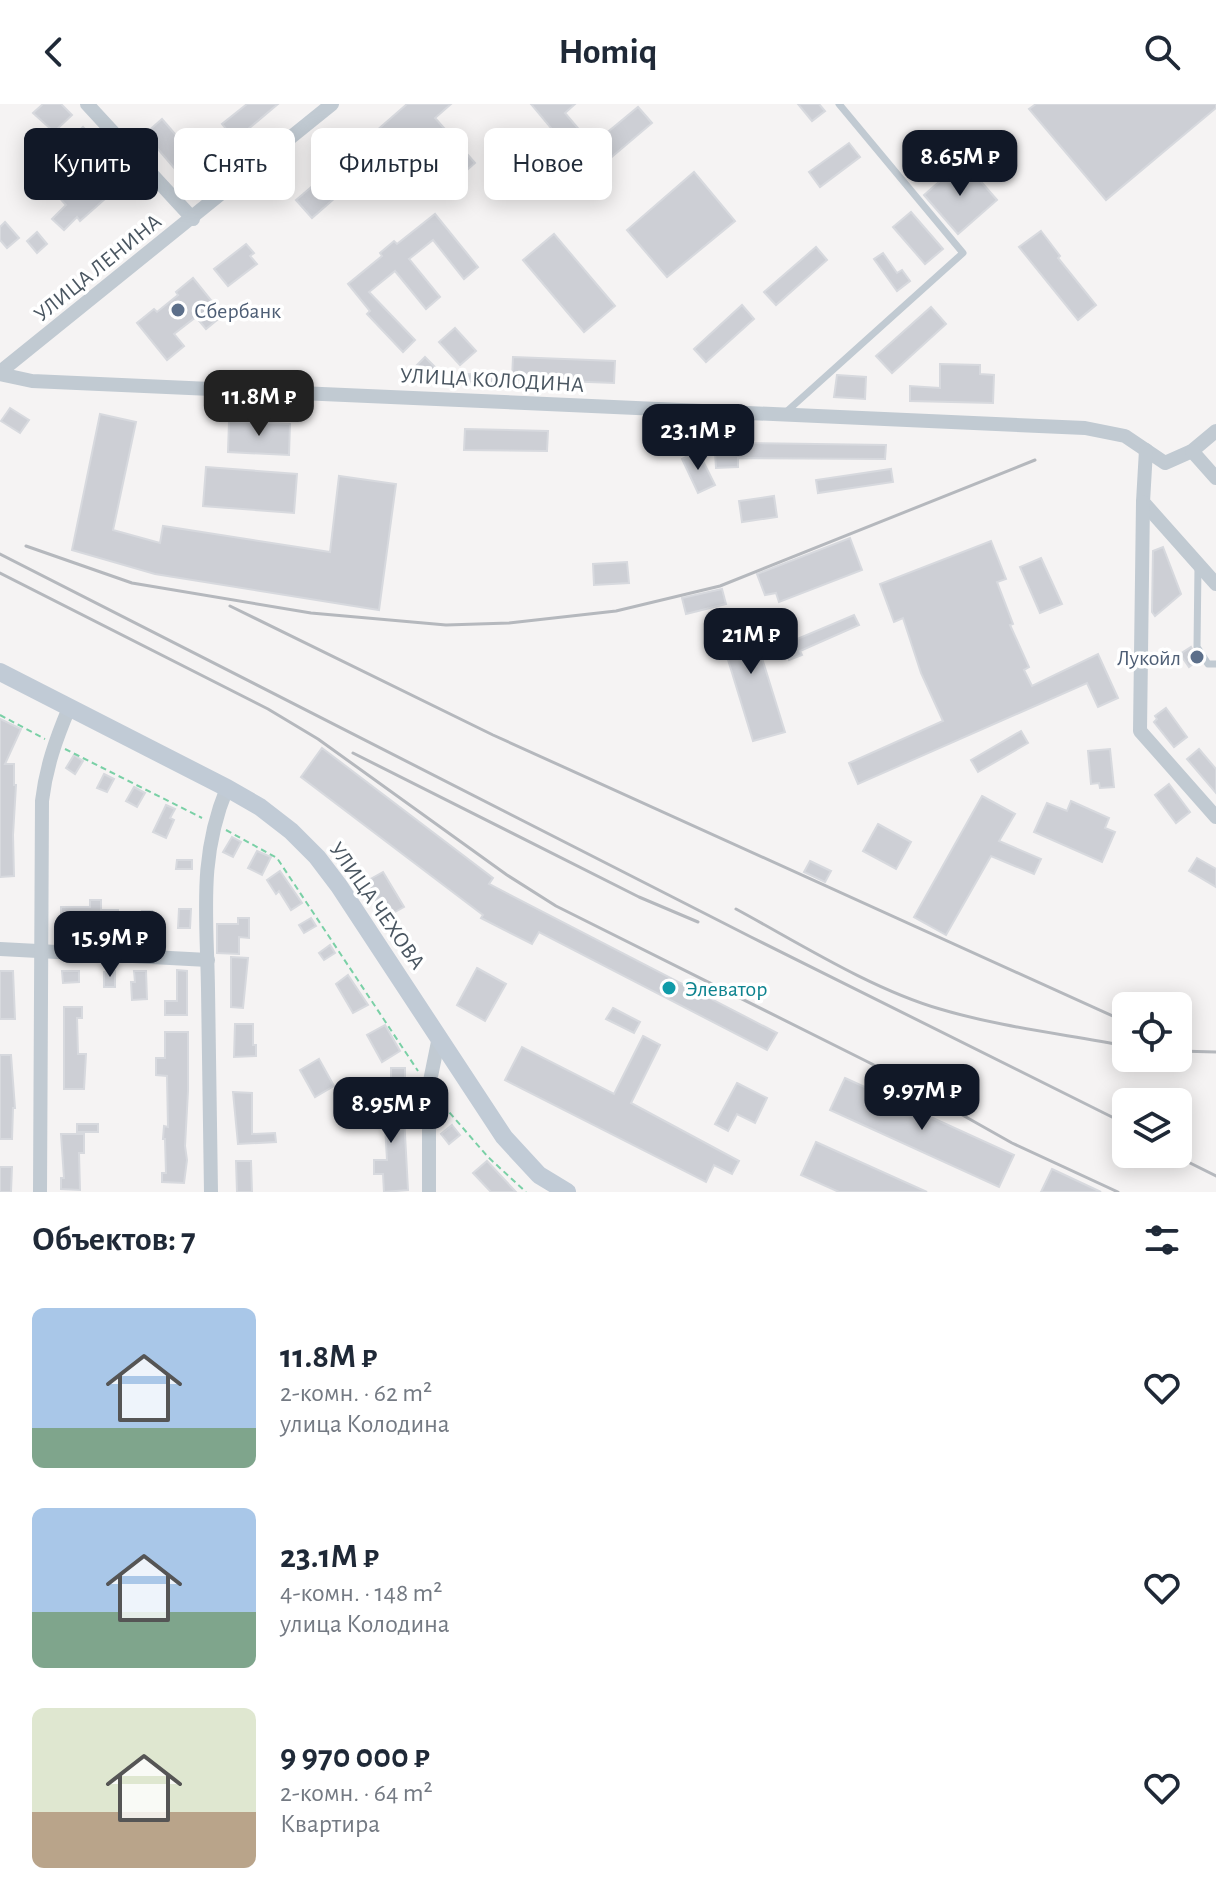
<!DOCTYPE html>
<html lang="ru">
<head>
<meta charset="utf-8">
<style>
  body { margin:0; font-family:"Alegreya Sans",sans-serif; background:#f6f6f7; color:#1f2937; height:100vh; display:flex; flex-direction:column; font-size:30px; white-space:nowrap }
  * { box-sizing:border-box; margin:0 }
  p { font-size:26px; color:#747a83 }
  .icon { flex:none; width:44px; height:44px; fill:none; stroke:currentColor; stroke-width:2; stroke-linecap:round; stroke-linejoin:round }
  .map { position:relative; height:1088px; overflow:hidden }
  .drawer { display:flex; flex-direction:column; background:#fff; flex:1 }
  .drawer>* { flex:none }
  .banner { position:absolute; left:24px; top:24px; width:800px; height:72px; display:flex; gap:16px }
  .controls { position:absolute; left:1112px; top:888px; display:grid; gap:16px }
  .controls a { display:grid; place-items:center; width:80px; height:80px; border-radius:12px; background:#fff; box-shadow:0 4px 20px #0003; font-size:40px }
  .price { position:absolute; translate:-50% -68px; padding:0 18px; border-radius:16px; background:#111827; color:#fff; font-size:26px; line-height:52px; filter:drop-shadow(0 2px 4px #0008) }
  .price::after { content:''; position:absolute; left:50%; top:48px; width:24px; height:18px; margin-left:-12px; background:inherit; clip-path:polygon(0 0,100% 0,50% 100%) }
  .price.selected { background:#222; color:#fff }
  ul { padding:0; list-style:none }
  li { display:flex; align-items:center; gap:24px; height:200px; padding:0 32px }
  li span { display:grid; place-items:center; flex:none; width:224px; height:160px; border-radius:12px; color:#555 }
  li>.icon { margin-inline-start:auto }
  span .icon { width:96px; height:96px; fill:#fffc; stroke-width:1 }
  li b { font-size:34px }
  h2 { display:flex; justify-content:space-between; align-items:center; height:96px; padding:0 32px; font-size:34px }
  .pill { padding:0 28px; border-radius:12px; background:#fff; box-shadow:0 4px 20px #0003; font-size:28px; line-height:72px }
  .pill.selected { background:#111827; color:#fff }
  header { display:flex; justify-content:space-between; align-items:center; height:104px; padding:0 32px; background:#fff; font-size:36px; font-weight:600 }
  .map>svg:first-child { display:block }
</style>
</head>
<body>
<header><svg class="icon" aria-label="back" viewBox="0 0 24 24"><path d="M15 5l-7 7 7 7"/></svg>Homiq<svg class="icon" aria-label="search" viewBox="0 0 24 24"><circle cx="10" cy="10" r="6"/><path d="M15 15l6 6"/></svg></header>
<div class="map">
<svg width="1216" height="1088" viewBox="0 0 1216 1088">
  <rect width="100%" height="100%" fill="#f5f3f3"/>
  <g fill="#cdcfd5" stroke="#d7d9de" stroke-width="2">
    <path d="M43,0H61L72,11L54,28L33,9Z"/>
    <path d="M247,0H278L235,36L222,20Z"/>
    <path d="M407,0H451L435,14L475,59L452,79L412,33L386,56L368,34Z"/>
    <path d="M531,0H575L565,9L592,41L638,3L652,19L582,78L568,62L577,55Z"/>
    <path d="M798,0H819L825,7L812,17Z"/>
    <path d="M1036,0H1216V4L1106,96L1029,5Z"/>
    <path d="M162,15L205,65L188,80L145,30Z"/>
    <path d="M83,23L96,37L85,47L73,32Z"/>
    <path d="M849,39L860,53L820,83L809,68Z"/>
    <path d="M117,54L132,71L80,117L77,113L64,126L52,115L66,101L31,62L38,55L60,76L66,72L79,87Z"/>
    <path d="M963,57L997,96L958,130L924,91Z"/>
    <path d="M336,62L351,80L312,114L296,96Z"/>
    <path d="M694,68L735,117L667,173L627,126Z"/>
    <path d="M911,108L943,145L925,160L893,123Z"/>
    <path d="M435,110L478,163L464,175L433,136L409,155L440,193L426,205L395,167L369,188L415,236L403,248L367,210L370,207L348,180L382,152L380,149L394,137L397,140Z"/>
    <path d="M5,118L19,134L7,144L0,136V123Z"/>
    <path d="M1041,127L1060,152L1058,154L1096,201L1078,216L1019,143Z"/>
    <path d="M37,128L47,140L37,149L27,137Z"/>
    <path d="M554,130L615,202L584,228L523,156Z"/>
    <path d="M246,140L254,149L250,152L257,160L228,182L214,165Z"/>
    <path d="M816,143L827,156L776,201L764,188Z"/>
    <path d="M883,149L897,169L902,166L910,177L897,187L874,155Z"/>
    <path d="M193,174L223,211L206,225L196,213L174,230L184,242L167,256L137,219L154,205L157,208L178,191L176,188Z"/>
    <path d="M742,201L754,215L706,258L694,245Z"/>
    <path d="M931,203L946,220L892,269L876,252Z"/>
    <path d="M455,224L476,247L460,261L439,238Z"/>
    <path d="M425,253L440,268L431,277L416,262Z"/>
    <path d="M513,253L615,257L614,279L512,275Z"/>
    <path d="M940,260L980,261V270L994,271L993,299L910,297V282L940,284Z"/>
    <path d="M465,270L501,271L500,280H464Z"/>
    <path d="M837,271L866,273L865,295L834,293Z"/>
    <path d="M10,304L29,316L20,329L1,317Z"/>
    <path d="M100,310L136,318L113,426L160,439L163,422L330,448L339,372L396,380L379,506L155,470L72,446Z"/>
    <path d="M229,317L290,320L289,351L228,348Z"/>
    <path d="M465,325L548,327L547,347L464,346Z"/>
    <path d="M746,330L747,339L886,341L885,355L738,354V363L716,364L714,332Z"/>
    <path d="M698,347L715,381L698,389L682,355Z"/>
    <path d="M206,363L297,370L294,409L203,402Z"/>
    <path d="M891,365L893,378L818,389L816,376Z"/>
    <path d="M774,392L777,413L742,418L739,397Z"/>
    <path d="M850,434L862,466L779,498L776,489L765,491L757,470Z"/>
    <path d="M991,437L1006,475L997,478L1013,520L1010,521L1029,563L1024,566L1032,582L1098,550L1118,594L1098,603L1087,579L858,680L849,659L943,617L921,569L903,514L894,518L880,480Z"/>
    <path d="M1163,443L1181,490L1155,512L1152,508L1153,447Z"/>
    <path d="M1041,454L1062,500L1040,509L1020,463Z"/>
    <path d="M627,458L629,479L594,481L593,460Z"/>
    <path d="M722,485L726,500L686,510L682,494Z"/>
    <path d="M749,510L751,518L759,515L765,536L757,538L785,628L753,637L717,520Z"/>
    <path d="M854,511L859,521L800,547L802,551L789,556L780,536L793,531L795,536Z"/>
    <path d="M1191,543L1198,556L1189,563L1180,550Z"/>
    <path d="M1166,604L1187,633L1174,643L1154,618L1157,615L1155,612Z"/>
    <path d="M0,615L21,625L5,660H14V681H16L13,731L14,772L0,773Z"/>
    <path d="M1021,627L1028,639L978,668L971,656Z"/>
    <path d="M322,644L493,774L489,780L777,929L767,946L539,828L532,840L481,814L483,811L301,673Z"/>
    <path d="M1110,645L1114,683L1100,684L1099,679L1091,680L1088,647Z"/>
    <path d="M1199,645L1216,665V689L1187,655Z"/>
    <path d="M74,651L83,657L75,670L66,664Z"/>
    <path d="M104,670L114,675L107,688L97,684Z"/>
    <path d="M1169,680L1190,708L1176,719L1155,691Z"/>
    <path d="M134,683L145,689L137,703L126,697Z"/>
    <path d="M982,692L1015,710L999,737L1041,755L1034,770L991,752L946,831L914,813Z"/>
    <path d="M1071,697L1109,714L1105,724L1115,728L1102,758L1034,728L1047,699L1067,707Z"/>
    <path d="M166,701L175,705L170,714L174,716L166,734L153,728Z"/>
    <path d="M878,720L911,738L896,765L863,747Z"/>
    <path d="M232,733L241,738L233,753L223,748Z"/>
    <path d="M257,747L271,753L262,771L248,764Z"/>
    <path d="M1197,754L1216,765V783L1189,767Z"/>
    <path d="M177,756H192V765H176Z"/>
    <path d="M810,757L831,767L825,778L804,768Z"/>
    <path d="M280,767L302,799L291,806L279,787L276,790L267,776Z"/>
    <path d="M383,768L404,803L386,813L365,778Z"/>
    <path d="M90,796H101V806H118V822L61,824V803H90Z"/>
    <path d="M179,805H191L190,824H178Z"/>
    <path d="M142,807H152V824L141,823Z"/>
    <path d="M238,814H249V834L239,833V850L217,849V820H238Z"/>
    <path d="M311,814L316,822L304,829L299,821Z"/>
    <path d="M330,841L335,849L324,856L319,849Z"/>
    <path d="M231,853L248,854L243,904L231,903Z"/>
    <path d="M477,864L506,880L485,917L457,901Z"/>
    <path d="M177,866L187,867V911H165V897H177Z"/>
    <path d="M0,867H13L15,915H0Z"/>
    <path d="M62,867H79V878L63,879Z"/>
    <path d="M115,867V883H104V868Z"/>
    <path d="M134,867H146L147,895L132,896L131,878H135Z"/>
    <path d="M348,871L368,901L353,909L336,880Z"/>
    <path d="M64,903H82V914H77L78,950H86L84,985H64Z"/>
    <path d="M613,904L640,918L634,929L606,915Z"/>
    <path d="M235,920H253V941H256V952L234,953Z"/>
    <path d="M385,921L400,947L382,958L367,931Z"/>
    <path d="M165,928H188V987L185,1042L187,1056L184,1079L162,1078V1069H166L165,1035H163L164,1022L168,1023L167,972L156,971V954H165Z"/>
    <path d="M643,932L660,941L631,999L739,1057L732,1070L714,1061L706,1078L505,976L522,943L614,990Z"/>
    <path d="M0,951H11L15,1004H13L12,1035H0Z"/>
    <path d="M319,955L334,982L315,993L300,966Z"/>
    <rect x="391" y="964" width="14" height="10"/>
    <path d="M845,974L1014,1051L999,1083L830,1006Z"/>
    <path d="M737,979L767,994L755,1019L737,1010L728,1027L715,1020Z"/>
    <path d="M233,988L252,989V1030L275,1029L276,1038L238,1040Z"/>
    <path d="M388,993H403L408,1086L384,1088L383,1070H374V1056H387L385,1021H362V1007H389Z"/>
    <rect x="77" y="1020" width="21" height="8"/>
    <path d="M452,1021L460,1031L449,1040L441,1030Z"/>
    <path d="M61,1030H84V1049H79L80,1086L61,1085V1074H64Z"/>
    <path d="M816,1038L927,1088H839L801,1071Z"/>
    <path d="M236,1057H251L252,1088H237Z"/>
    <path d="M487,1057L516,1088H491L473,1069Z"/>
    <path d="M0,1063H12L11,1088H0Z"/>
    <path d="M1052,1065L1101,1088H1041Z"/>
  </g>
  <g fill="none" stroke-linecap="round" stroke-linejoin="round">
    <g stroke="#7ad0a6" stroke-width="2" stroke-dasharray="6 4" stroke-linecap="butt">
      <path d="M0,611L45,635"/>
      <path d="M65,645L202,714"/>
      <path d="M226,726L277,754L418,967"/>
      <path d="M443,1001L488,1053L526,1088"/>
    </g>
    <g stroke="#c1cad2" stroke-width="7">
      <path d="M785,309L963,149L839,0"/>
      <path d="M1198,462L1197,543L1208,560H1216"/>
    </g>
    <g stroke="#c1cad2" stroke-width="14">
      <path d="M87,0L193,115"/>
      <path d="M0,268L332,0"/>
      <path d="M0,270L32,277L1085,324L1125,332L1165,359L1192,347L1216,327"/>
      <path d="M1146,346L1143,398L1216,480"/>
      <path d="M1192,347L1216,374"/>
      <path d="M1143,398L1140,627L1216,713"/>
      <path d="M0,845L208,856"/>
      <path d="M40,1088L42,697C46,663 56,635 69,604"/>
      <path d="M211,1088C210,1020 209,952 208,885C207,813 198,754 227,684"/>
      <path d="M429,1088V982L439,933"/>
    </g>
    <path stroke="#c1cbd6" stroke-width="18" d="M0,568L227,684L260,703L291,727L317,753L339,782L504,1033L539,1071L567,1088"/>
    <g stroke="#b5b8bd" stroke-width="3">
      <path d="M26,442L132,479L311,509L446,521L509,519L616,507L720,482L1035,356"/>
      <path d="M0,450L751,833L1126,1020"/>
      <path d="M0,469L268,605L318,635L507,771L556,802L872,960L1012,1039L1118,1088"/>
      <path d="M230,502L493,631L1126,918"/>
      <path d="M353,649L639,793L698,818"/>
      <path d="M736,805C799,839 871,885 940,905C1000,923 1064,930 1126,942"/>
      <path d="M1178,947L1216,948"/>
      <path d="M1172,1050L1216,1072"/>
    </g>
  </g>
  <g fill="#5c6f8a" stroke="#fff" stroke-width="3">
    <circle cx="178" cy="206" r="8"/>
    <circle cx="1197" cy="553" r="8"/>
  </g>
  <circle fill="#0f9aa8" stroke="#fff" stroke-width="3" cx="669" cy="884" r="8"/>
  <g text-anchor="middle" stroke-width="7" stroke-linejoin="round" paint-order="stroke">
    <g font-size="22" fill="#4a5661" stroke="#fff">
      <text transform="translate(97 163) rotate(-39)" y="8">УЛИЦА ЛЕНИНА</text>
      <text transform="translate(492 275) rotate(3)" y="8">УЛИЦА КОЛОДИНА</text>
      <text transform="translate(378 801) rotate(55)" y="8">УЛИЦА ЧЕХОВА</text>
    </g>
    <g font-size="22" fill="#4e5e75" stroke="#fff" text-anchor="start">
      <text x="194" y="214">Сбербанк</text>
      <text x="1181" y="561" text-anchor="end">Лукойл</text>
    </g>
    <g font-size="22" fill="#0d838f" stroke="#fff" text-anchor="start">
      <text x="685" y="892">Элеватор</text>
    </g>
  </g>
</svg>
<div class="controls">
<a><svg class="icon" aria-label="locate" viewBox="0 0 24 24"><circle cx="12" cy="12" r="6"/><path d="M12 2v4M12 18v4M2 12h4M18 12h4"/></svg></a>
<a><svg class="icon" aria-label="layers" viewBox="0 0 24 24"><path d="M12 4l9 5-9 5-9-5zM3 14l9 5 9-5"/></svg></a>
</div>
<b class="price" style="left:960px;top:94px">8.65M ₽</b>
<b class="price selected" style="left:259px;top:334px">11.8M ₽</b>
<b class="price" style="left:698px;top:368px">23.1M ₽</b>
<b class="price" style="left:751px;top:572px">21M ₽</b>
<b class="price" style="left:110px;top:875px">15.9M ₽</b>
<b class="price" style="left:922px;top:1028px">9.97M ₽</b>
<b class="price" style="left:391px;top:1041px">8.95M ₽</b>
<div class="banner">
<a class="pill selected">Купить</a>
<a class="pill">Снять</a>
<a class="pill">Фильтры</a>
<a class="pill">Новое</a>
</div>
</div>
<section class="drawer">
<h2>Объектов: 7<svg class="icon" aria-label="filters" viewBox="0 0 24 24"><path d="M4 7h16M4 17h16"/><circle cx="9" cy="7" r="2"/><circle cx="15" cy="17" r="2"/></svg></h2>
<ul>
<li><span style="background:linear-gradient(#a9c7e8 75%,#7fa58c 0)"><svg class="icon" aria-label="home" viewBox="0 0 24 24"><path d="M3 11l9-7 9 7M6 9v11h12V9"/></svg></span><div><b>11.8M ₽</b><p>2-комн. · 62 m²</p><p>улица Колодина</p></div><svg class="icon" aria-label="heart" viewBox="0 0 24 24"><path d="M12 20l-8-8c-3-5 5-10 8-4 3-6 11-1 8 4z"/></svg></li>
<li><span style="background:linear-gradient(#a9c7e8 65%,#7fa58c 0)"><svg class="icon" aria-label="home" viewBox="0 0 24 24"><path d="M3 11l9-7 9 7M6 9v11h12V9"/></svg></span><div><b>23.1M ₽</b><p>4-комн. · 148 m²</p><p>улица Колодина</p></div><svg class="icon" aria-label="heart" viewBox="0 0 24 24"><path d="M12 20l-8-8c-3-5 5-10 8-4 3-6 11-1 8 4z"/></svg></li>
<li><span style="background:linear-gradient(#dfe7d0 65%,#b9a48a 0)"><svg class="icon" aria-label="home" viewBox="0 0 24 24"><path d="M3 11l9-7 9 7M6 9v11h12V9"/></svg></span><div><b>9 970 000 ₽</b><p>2-комн. · 64 m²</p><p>Квартира</p></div><svg class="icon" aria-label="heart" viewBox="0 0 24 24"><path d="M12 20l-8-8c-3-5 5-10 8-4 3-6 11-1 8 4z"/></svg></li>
</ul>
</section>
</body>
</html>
